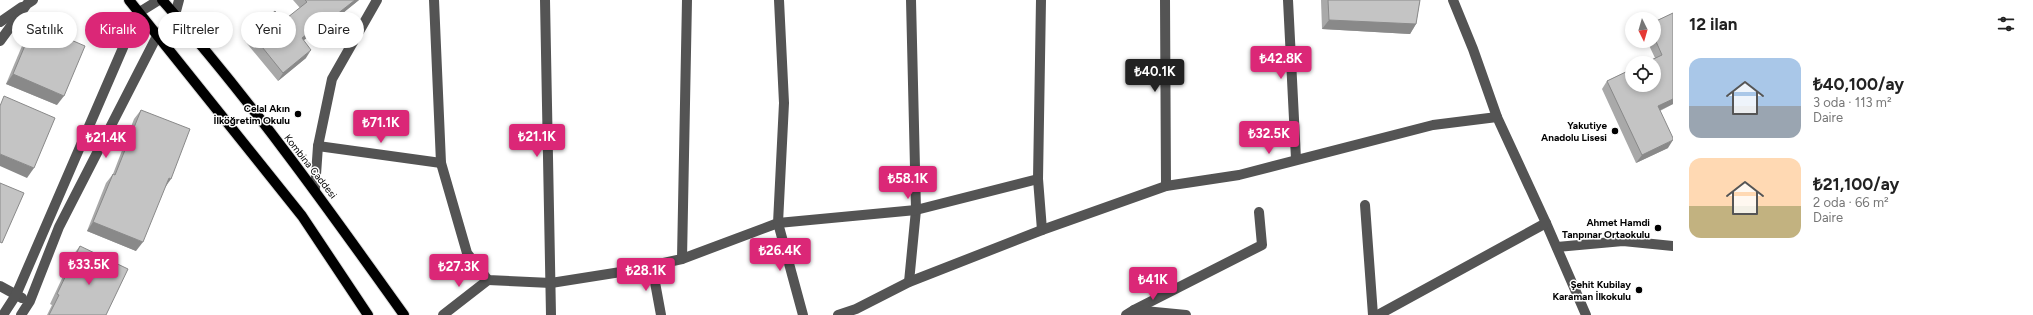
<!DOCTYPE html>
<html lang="tr">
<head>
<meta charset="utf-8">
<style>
  body { margin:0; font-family:Figtree,sans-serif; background:#f6f6f6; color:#222; height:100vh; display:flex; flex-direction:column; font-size:15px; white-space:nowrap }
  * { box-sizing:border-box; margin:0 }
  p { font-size:13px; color:#767676 }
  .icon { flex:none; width:22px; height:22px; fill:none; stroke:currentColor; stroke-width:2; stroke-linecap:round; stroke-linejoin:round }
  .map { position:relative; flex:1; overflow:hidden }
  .details { display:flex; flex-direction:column; background:#fff; width:360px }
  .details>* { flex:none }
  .banner { position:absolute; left:12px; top:12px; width:380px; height:36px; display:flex; gap:8px }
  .needle { width:26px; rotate:175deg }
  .tools { position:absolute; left:1625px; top:12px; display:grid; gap:8px }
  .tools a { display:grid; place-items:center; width:36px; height:36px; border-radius:50%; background:#fff; box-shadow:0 2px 6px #0003; font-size:20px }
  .price { position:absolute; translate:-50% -34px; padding:0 9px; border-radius:4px; background:#db2777; color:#fff; font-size:13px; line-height:26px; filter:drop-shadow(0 1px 2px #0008) }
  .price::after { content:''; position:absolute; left:50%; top:24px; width:12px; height:9px; margin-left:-6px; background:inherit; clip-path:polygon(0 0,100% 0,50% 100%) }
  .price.active { background:#222; color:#fff }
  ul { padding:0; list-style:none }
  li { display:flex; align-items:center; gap:12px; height:100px; padding:0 16px }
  li span { display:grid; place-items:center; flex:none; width:112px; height:80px; border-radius:12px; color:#555 }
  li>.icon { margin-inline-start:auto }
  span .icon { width:48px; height:48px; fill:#fffc; stroke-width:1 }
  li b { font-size:17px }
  h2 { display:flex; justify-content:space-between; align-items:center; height:48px; padding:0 16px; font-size:17px }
  .chip { padding:0 14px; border-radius:18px; background:#fff; box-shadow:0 2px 6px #0003; font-size:14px; line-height:36px }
  .chip.active { background:#db2777; color:#fff }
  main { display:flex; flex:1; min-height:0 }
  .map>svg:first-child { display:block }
</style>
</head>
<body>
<main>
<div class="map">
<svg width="1673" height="315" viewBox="0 0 1673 315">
  <rect width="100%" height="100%" fill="#fff"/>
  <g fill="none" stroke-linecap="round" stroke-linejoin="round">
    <g stroke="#dbdbdb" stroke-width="12">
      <g id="major">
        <path d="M129,0L302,216L368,315"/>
        <path d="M162,0C250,99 327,207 404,315"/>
      </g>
    </g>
    <g stroke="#545454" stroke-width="10">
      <path d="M434,0L441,163L467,253L488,280L551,283L627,271L682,259L778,223L784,103L779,0"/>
      <path d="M545,0L551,315"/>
      <path d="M1041,0L1038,179L1042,230"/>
      <path d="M1165,0L1166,186"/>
      <path d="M1288,0L1296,159"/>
      <path d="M1453,0L1473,49L1497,117"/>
      <path d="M0,22L22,7"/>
      <path d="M0,41L27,4L33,0"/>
      <path d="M318,146L441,163"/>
      <path d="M315,189L318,146L332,79L377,0"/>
      <path d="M1365,205L1373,315"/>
      <path d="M1557,247L1623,241L1673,246"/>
      <path d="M682,259L687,0"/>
      <path d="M652,266L661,315"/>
      <path d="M909,282L916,210L911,0"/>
      <path d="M0,286L22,298"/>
      <path d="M1134,310L1262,245L1259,212"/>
      <path d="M3,315L16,295L138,13L159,0"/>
      <path d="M21,315L30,301L59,227L157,36L175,15L179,0"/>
      <path d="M443,315L488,280"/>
      <path d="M803,315L778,223L916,210L1038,179"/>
      <path d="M838,315L856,309L909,282L1042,230L1166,186L1239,175L1433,125L1497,117L1546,223L1586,315"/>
      <path d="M1126,315L1134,310L1186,315"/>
      <path d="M1378,315L1546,223"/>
    </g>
    <use href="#major" stroke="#000" stroke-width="10"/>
  </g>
  <g fill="#a9a9a9">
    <path d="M293,0H359L317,34L315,32L303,40L306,58L278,81L244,40L250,32L283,21L300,8Z"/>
    <path d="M1321,0H1420L1416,24L1410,34L1322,29Z"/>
    <path d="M1673,13V104L1660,111L1668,148L1636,163L1602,89L1607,81L1655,58L1647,41H1654V22Z"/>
    <path d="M34,24L57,105L6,84L27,34Z"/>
    <path d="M141,110L136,251L87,231L106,183L113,174L134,119Z"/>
    <path d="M80,246L106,315H47L52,305L50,304L73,255Z"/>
  </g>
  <g fill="#898989">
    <path d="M355,0H359L317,34L322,26Z"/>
    <path d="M1329,20L1416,24L1410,34L1322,29Z"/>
    <path d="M320,24L315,32L296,46L302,38Z"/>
    <path d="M311,50L306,58L278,81L283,73Z"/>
    <path d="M13,74L64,96L57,105L6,84Z"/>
    <path d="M1673,99V104L1652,114L1658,106Z"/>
    <path d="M1673,140L1668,148L1636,163L1642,155Z"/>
    <path d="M0,154L34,168L27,178L0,166Z"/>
    <path d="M169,178L171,179L164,189Z"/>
    <path d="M93,222L143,242L136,251L87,231Z"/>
  </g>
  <g fill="#c4c4c4" stroke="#898989">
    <path d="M305,0H355L322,26L320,24L302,38L311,50L283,73L250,32L275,11L283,21L307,2Z"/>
    <path d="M1328,0H1420L1416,24L1329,20Z"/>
    <path d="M1673,13V99L1658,106L1673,138V140L1642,155L1607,81L1632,69V85H1654V63H1645L1662,55L1654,37V22Z"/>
    <path d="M34,24L85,46L64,96L13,74Z"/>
    <path d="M4,96L55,118L34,168L0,154V106Z"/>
    <path d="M141,110L190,129L171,179L169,178L143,242L93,222L113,174L115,175Z"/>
    <path d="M0,183L24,193L2,243L0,242Z"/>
    <path d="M80,246L128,269L106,315H49L59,295L57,294Z"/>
  </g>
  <g fill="#000" stroke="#fff" stroke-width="1.5">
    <circle cx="298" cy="114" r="4"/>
    <circle cx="1615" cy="131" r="4"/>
    <circle cx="1658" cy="228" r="4"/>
    <circle cx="1639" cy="290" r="4"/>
  </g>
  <g text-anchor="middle" stroke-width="3" stroke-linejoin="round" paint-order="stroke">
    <g font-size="10" font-weight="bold" fill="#000" stroke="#fff" text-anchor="end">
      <text x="290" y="112">Celal Akın<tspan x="290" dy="12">İlköğretim Okulu</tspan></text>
      <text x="1607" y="129">Yakutiye<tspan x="1607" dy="12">Anadolu Lisesi</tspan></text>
      <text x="1650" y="226">Ahmet Hamdi<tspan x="1650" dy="12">Tanpınar Ortaokulu</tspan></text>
      <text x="1631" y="288">Şehit Kubilay<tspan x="1631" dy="12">Karaman İlkokulu</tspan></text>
    </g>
    <g font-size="10" fill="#000" stroke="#fff">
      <text transform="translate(311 166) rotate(52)" y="4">Kombina Caddesi</text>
    </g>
  </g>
</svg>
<div class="tools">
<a><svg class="needle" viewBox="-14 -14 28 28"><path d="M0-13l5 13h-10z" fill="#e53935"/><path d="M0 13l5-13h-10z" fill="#767676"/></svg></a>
<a><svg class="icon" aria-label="locate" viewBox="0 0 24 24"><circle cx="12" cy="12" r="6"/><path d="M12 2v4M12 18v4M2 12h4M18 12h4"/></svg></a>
</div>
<b class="price" style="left:1281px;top:80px">₺42.8K</b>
<b class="price active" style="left:1155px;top:93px">₺40.1K</b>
<b class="price" style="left:381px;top:144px">₺71.1K</b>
<b class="price" style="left:1269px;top:155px">₺32.5K</b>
<b class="price" style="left:537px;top:158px">₺21.1K</b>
<b class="price" style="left:106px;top:159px">₺21.4K</b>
<b class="price" style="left:908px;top:200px">₺58.1K</b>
<b class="price" style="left:780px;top:272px">₺26.4K</b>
<b class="price" style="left:89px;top:286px">₺33.5K</b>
<b class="price" style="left:459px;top:288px">₺27.3K</b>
<b class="price" style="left:646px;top:292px">₺28.1K</b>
<b class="price" style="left:1153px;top:301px">₺41K</b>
<div class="banner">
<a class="chip">Satılık</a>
<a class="chip active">Kiralık</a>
<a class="chip">Filtreler</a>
<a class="chip">Yeni</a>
<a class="chip">Daire</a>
</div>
</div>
<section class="details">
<h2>12 ilan<svg class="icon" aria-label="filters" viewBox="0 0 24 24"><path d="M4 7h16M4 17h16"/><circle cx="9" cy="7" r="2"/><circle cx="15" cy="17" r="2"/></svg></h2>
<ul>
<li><span style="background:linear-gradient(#a9c7e8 60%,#9aa5b1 0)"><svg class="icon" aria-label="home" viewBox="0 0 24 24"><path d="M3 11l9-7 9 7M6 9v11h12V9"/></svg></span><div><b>₺40,100/ay</b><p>3 oda · 113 m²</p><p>Daire</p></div></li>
<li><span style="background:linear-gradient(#ffd9b3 60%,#c2b280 0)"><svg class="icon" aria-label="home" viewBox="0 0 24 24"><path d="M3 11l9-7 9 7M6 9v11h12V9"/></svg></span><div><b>₺21,100/ay</b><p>2 oda · 66 m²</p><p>Daire</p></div></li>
</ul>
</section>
</main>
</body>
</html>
